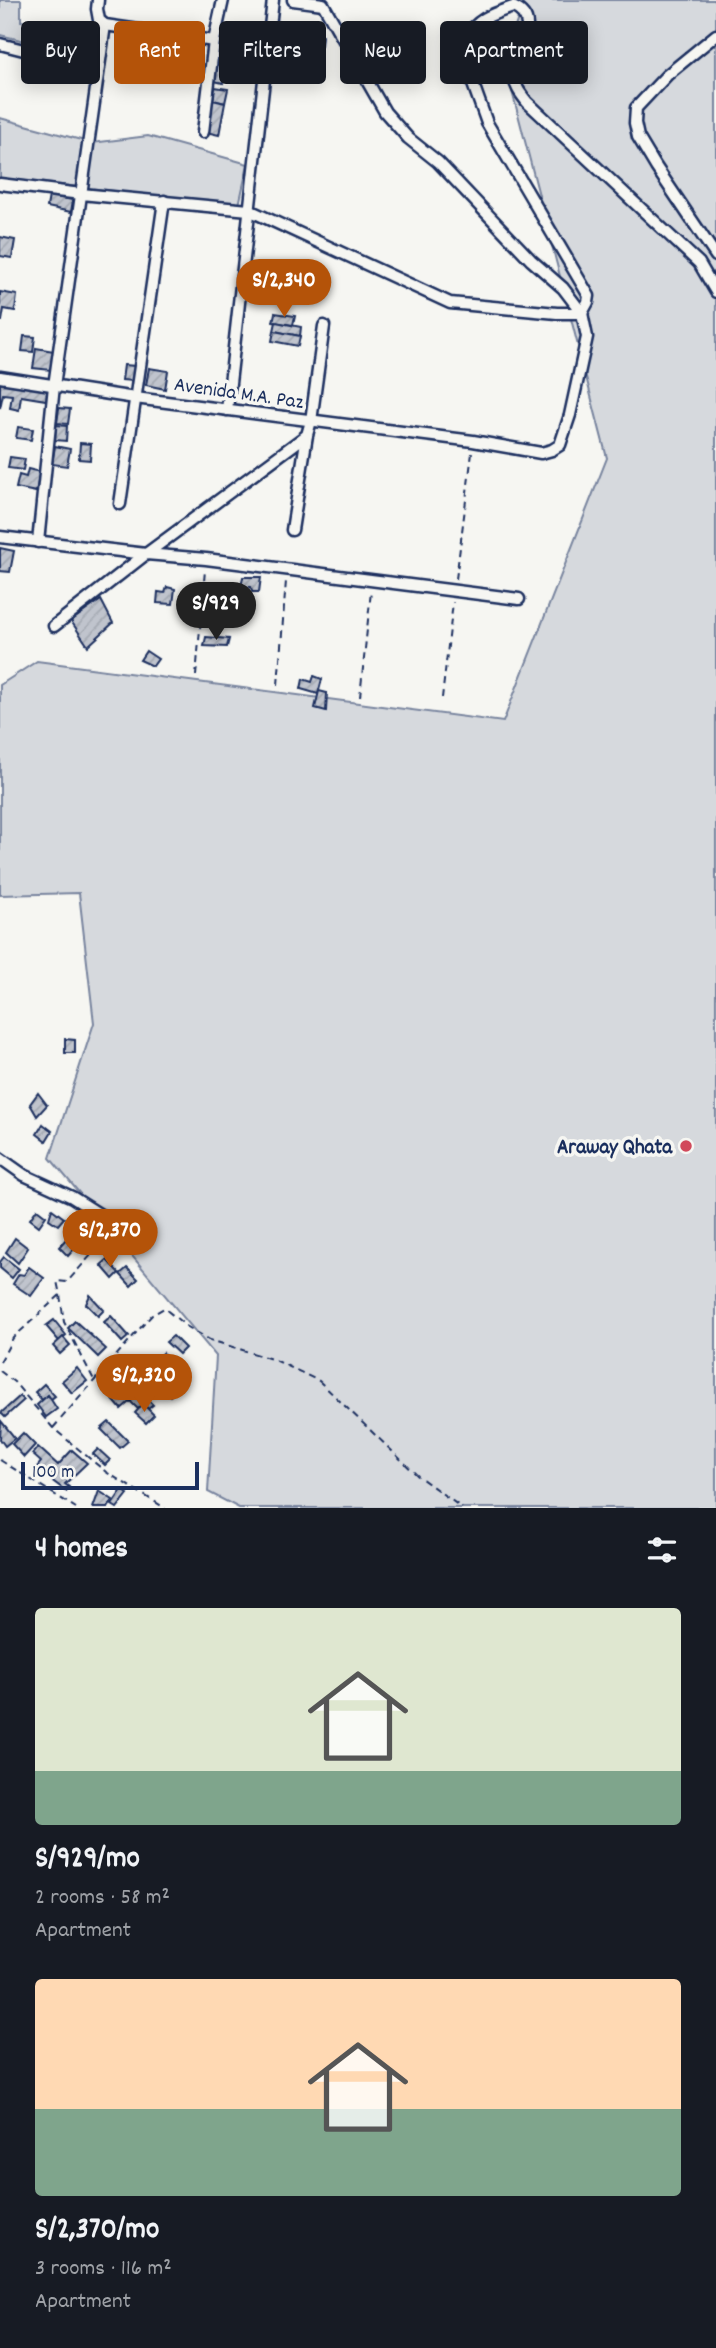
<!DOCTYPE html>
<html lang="en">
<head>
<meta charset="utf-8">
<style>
  body { margin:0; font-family:Dekko,sans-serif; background:#20242c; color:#f1f3f6; height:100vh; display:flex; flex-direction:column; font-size:26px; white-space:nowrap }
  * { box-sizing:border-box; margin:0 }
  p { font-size:23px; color:#9ea1a6 }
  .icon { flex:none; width:38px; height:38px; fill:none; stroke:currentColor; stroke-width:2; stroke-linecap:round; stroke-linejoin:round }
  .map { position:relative; height:1508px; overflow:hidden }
  .sheet { display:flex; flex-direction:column; background:#171b24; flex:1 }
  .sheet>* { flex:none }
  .guide { position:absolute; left:21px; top:21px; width:676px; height:63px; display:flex; gap:14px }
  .scale { position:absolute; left:21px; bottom:18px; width:178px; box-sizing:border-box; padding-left:7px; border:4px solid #1b2f5e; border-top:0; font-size:19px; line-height:24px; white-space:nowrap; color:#1b2f5e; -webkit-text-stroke:5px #f6f6f2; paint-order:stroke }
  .price { position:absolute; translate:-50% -60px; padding:0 16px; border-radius:24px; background:#b45309; color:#fff; font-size:23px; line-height:46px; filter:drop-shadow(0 2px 4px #0008) }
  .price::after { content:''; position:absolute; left:50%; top:42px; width:21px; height:16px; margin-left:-10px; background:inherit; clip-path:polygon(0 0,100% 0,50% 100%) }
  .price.current { background:#222; color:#fff }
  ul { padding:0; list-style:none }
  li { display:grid; align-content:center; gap:14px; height:371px; padding:0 35px }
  li span { display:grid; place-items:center; height:217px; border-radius:7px; color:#555 }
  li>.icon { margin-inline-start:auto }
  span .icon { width:126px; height:126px; fill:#fffc; stroke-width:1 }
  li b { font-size:30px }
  h2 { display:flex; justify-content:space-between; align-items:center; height:84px; padding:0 35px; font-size:30px }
  .pill { padding:0 24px; border-radius:7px; background:#171b24; box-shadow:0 4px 18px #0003; font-size:24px; line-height:63px }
  .pill.current { background:#b45309; color:#fff }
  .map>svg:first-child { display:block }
</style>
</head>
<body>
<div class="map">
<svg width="716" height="1508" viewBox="0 0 716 1508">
  <defs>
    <pattern id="building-hatch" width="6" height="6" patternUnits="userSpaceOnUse" patternTransform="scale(1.75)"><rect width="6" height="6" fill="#c0c4cd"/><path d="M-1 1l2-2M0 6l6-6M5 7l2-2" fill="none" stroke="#a4a9b2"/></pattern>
  </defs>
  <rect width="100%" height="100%" fill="#f6f6f2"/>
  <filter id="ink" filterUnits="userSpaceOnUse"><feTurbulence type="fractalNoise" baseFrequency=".0143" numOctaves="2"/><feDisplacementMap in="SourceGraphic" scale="14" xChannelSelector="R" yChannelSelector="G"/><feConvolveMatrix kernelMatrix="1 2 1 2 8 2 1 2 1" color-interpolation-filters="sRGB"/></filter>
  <g filter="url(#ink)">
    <g fill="#d6d9dd" stroke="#78849e" stroke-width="2">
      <path d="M0,0H21V21L52,22L50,38L88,43L87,56L0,35Z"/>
      <path d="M524,0H716V1508H239L208,1492L216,1356L50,1158L94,1023L79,893L0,895V685L37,661L503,722L607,458L504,60Z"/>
      <path d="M0,118L92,143L148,136L248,164L239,205L0,178Z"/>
    </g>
    <g fill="url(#building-hatch)" stroke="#1b2f5e" stroke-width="2">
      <path d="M277,28L322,36L321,46L275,38Z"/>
      <path d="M214,63L226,66L223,83L210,80Z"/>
      <path d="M215,87L228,89L225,103L213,100Z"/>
      <path d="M213,100L225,103L219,135L206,132Z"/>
      <path d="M49,196L73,200L71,212L47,207Z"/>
      <path d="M0,237L15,240L12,258L0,256Z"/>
      <path d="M0,292L17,295L15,311L4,309L2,321H0Z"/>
      <path d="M275,313L295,316L293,325L273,322Z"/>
      <path d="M276,322L301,327L300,336L274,331Z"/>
      <path d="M274,331L300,336L298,346L272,341Z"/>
      <path d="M24,336L35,337L33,352L22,351Z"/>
      <path d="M36,348L54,351L51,370L33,368Z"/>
      <path d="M124,365L135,366L133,381L122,380Z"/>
      <path d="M149,368L168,371L165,389L146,385Z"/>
      <path d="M0,379L48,387L46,400L21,396L19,410L10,408L12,395L3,394L0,408Z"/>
      <path d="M59,408L70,409L68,424L57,423Z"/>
      <path d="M56,425L67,426L66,441L55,440Z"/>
      <path d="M18,427L33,429L31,440L16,438Z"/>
      <path d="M80,443L91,444L90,460L79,459Z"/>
      <path d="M55,446L70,449L67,466L52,464Z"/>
      <path d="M10,457L25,459L23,470L8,468Z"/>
      <path d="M28,469L40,472L36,492L16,488L19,475L26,477Z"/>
      <path d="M0,548L14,551L10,572L0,571Z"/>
      <path d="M243,577H261L259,592H252L251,587H241Z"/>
      <path d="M167,587L175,589L173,604L157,603L158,592L165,593Z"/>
      <path d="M101,600L113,623L88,646L71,621Z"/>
      <path d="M206,637L229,639L227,647L204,646Z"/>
      <path d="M146,651L158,659L153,666L140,660Z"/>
      <path d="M314,676L322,679L318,694L301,689L303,679L312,682Z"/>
      <path d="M319,691L327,693L326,711L315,708Z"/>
      <path d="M65,1039L75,1040V1053H65Z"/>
      <path d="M38,1093L47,1105L37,1116L30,1104Z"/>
      <path d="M43,1124L52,1131L46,1141L37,1134Z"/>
      <path d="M37,1209L46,1216L39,1226L30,1219Z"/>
      <path d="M52,1209L64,1218L58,1225L49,1219Z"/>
      <path d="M82,1219L91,1227L81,1240L71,1233Z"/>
      <path d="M15,1238L28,1248L18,1263L6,1252Z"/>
      <path d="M66,1239L75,1248L68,1256L59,1247Z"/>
      <path d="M4,1257L19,1269L12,1278L0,1268V1262Z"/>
      <path d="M107,1260L119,1273L113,1279L101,1265Z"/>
      <path d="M29,1267L44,1278L31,1296L13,1284L19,1274L24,1275Z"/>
      <path d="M127,1268L138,1279L131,1286L120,1274Z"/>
      <path d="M90,1295L104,1310L98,1316L86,1304Z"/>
      <path d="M111,1316L129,1336L122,1342L104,1322Z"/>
      <path d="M54,1320L66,1335L59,1341L46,1326Z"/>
      <path d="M75,1321L106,1349L98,1357L68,1328Z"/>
      <path d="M173,1336L185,1348L179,1354L166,1342Z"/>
      <path d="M63,1337L70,1345L60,1354L53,1346Z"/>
      <path d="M163,1353L166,1363L150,1377L144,1370Z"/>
      <path d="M77,1368L87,1381L72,1393L62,1381Z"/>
      <path d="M161,1371L178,1389L170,1396L153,1379Z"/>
      <path d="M150,1377L156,1384L144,1396L153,1405L148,1409L143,1404L138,1409L130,1401L135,1396L126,1386L133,1380L141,1387Z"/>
      <path d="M115,1379L123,1389L126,1386L135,1397L121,1409L104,1389Z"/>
      <path d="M44,1384L55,1396L51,1399L48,1395L42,1400L35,1392Z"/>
      <path d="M48,1395L57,1409L46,1417L37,1405Z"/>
      <path d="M20,1396L24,1400L5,1417L1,1413Z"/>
      <path d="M143,1404L154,1415L146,1423L135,1413Z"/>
      <path d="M1,1421L15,1438L5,1446L0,1439Z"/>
      <path d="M109,1422L128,1441L120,1448L101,1429Z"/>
      <path d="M23,1433L35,1445L24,1457L12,1444Z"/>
      <path d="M38,1447L58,1465L72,1450L87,1463L65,1484L69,1487L66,1491L50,1479L55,1472L53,1471L49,1476L37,1467L41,1462L32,1454Z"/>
      <path d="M98,1449L110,1460L105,1465L93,1454Z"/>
      <path d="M122,1490L128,1494L117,1508L112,1505Z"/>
      <path d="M99,1491L113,1500L108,1508H93Z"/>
    </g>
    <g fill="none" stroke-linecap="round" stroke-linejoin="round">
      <g stroke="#1b2f5e" stroke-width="15">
        <g id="street">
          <path d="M98,0L97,9L99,20L105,25L214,41"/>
          <path d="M716,35L667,75L636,108L635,123L638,137L656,167L716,256"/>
          <path d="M0,44L63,60"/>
          <path d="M203,132L214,41L223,0"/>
          <path d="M0,184L81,194L249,210L450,303L557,313H582L588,302L589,296L487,123L464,59L463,40C478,19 489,15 513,7C545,21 512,53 514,77C515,87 521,94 527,102L699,263L716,292"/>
          <path d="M0,377L135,398L473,441L541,453L552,450L560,445L570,415L587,337L582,313L563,288L531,260L438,162L408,138L385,112L323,4L293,0"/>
          <path d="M227,410L273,0"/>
          <path d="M120,504L164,201"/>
          <path d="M292,530L307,435"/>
          <path d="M0,537L146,554L206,559L519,599"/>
          <path d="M38,542L54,386L105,25"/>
          <path d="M54,626L146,554L307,435L311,421L324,326"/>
          <path d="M0,1158L24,1175L72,1197L118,1226"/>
        </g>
      </g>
      <g stroke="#1b2f5e" stroke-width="2" stroke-dasharray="7 5" stroke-linecap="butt">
        <path d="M456,579L472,453"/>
        <path d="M196,676L205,570"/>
        <path d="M278,685L286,581"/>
        <path d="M360,697L371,591"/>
        <path d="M442,698L453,602"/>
        <path d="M60,1295L64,1322L94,1380"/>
        <path d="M0,1362L13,1338L60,1295L57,1281L67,1282L110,1234"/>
        <path d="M0,1371L14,1382L53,1428L106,1472L165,1508"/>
        <path d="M53,1428L142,1326L152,1315L164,1308L186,1326L210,1340L275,1360L319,1381L418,1476L462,1508"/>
        <path d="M0,1460L76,1508"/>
      </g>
      <use href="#street" stroke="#f6f6f2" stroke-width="10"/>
    </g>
  </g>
  <circle fill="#d1495b" stroke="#f6f6f2" stroke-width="2.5" cx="686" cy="1146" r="7"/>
  <g text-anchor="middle" stroke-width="7" stroke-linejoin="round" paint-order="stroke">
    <g font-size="21" fill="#1b2f5e" stroke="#f6f6f2">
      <text transform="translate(239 392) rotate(8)" y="7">Avenida M.A. Paz</text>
    </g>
    <g font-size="21" font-weight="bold" fill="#1b2f5e" stroke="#f6f6f2" text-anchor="end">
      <text x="672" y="1153">Araway Qhata</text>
    </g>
  </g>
</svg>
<div class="scale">100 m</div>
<b class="price" style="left:284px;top:319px">S/2,340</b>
<b class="price current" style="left:216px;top:642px">S/929</b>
<b class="price" style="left:110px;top:1269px">S/2,370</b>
<b class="price" style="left:144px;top:1414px">S/2,320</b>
<div class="guide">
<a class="pill">Buy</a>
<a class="pill current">Rent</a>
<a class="pill">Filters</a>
<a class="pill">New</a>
<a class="pill">Apartment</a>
</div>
</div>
<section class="sheet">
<h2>4 homes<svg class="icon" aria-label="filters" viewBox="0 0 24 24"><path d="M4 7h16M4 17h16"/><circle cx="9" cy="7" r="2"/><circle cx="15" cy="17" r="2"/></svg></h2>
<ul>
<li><span style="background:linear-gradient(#dfe7d0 75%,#7fa58c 0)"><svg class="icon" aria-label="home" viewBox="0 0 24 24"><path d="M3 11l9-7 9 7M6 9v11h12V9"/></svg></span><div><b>S/929/mo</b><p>2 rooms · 58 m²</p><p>Apartment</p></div></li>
<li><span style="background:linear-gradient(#ffd9b3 60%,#7fa58c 0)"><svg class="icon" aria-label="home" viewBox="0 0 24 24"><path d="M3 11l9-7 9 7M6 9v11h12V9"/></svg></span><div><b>S/2,370/mo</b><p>3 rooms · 116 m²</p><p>Apartment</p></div></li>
</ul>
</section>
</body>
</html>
